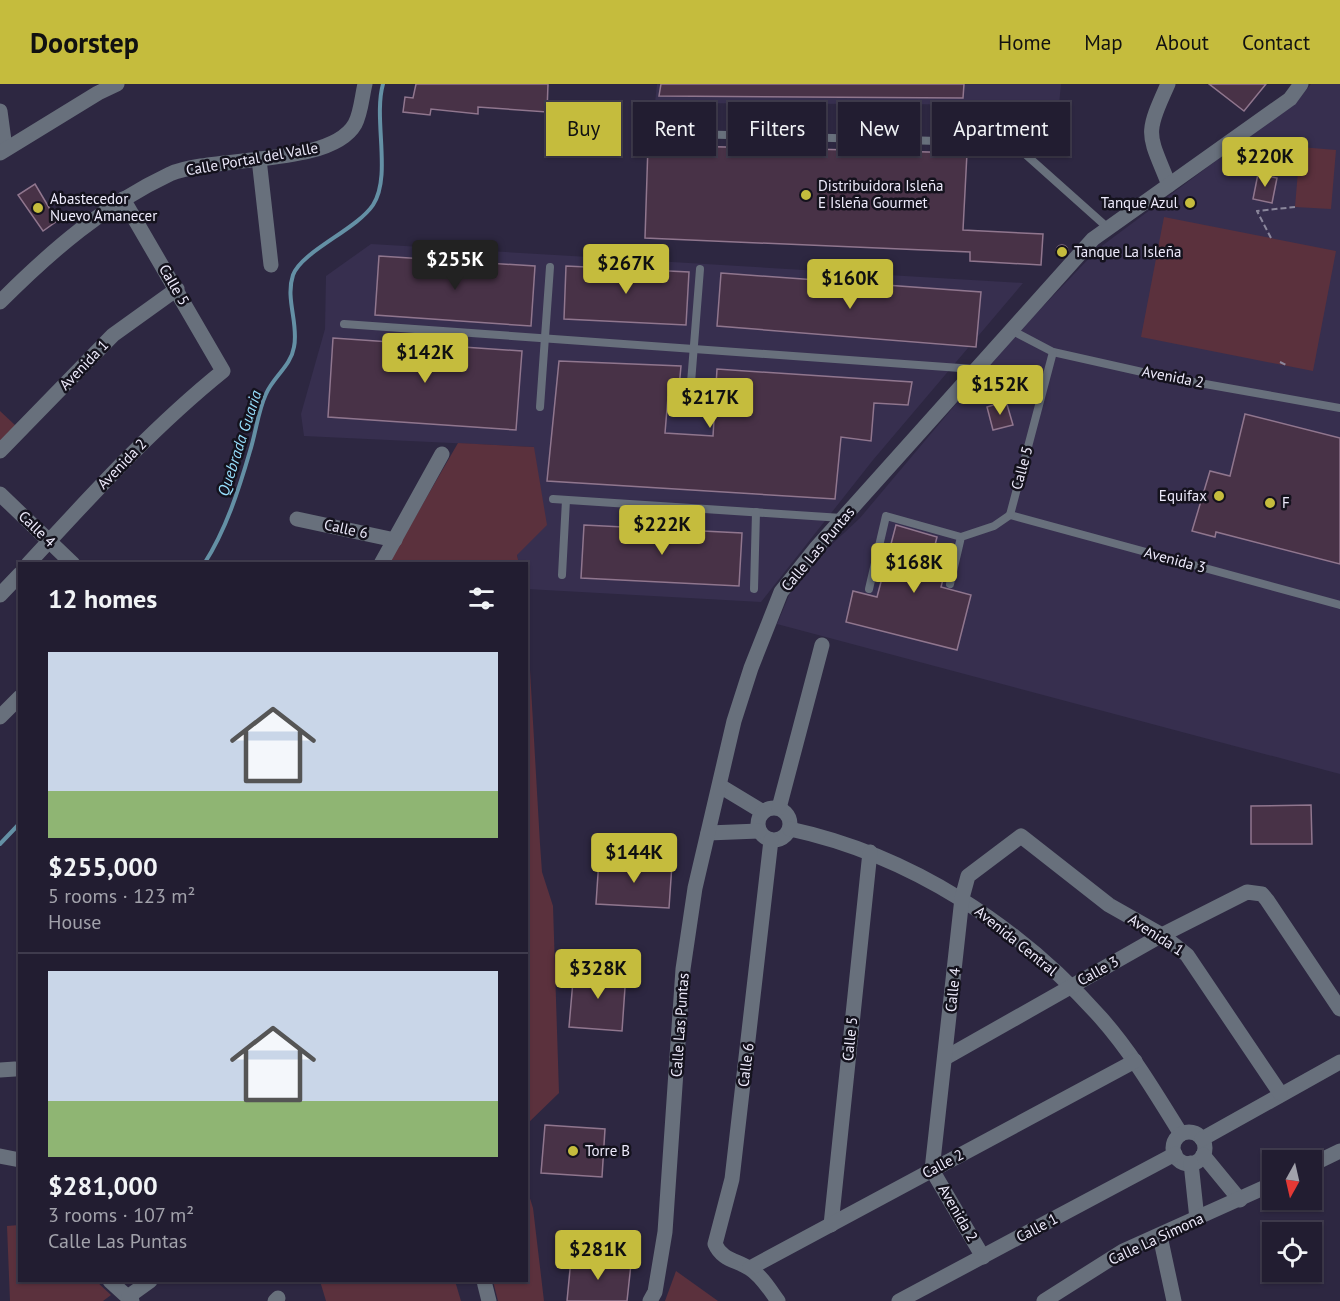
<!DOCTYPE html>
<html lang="en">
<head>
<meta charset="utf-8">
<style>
  body { margin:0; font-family:"PT Sans",sans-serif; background:#2a2639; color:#f1f3f6; height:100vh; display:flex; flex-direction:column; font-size:22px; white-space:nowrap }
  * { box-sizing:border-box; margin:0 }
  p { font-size:20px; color:#a2a2ab }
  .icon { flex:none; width:33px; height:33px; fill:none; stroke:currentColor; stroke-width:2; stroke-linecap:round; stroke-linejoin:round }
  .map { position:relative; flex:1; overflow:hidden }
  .drawer { position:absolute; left:18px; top:478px; width:510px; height:720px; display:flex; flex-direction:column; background:#221d31; border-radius:0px; box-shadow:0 2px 4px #0004,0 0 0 2px #3f3b4d }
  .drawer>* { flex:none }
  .banner { position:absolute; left:546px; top:18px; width:570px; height:54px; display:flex; gap:12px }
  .needle { width:39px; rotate:188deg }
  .controls { position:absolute; left:1262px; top:1066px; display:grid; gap:12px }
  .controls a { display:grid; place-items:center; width:60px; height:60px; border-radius:0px; background:#221d31; box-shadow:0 2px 4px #0004,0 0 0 2px #3f3b4d; font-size:30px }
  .price { position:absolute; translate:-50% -51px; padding:0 14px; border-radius:6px; background:#c5bc3d; color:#111; font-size:20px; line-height:39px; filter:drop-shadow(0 2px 3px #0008) }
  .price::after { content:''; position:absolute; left:50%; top:36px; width:18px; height:14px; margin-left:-9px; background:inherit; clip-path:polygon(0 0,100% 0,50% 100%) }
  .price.on { background:#222; color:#fff }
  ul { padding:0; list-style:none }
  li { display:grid; align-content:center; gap:12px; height:318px; padding:0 30px }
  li+li { border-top:2px solid #3f3b4d }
  li span { display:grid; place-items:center; height:186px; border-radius:0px; color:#555 }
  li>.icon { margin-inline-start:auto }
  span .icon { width:108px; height:108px; fill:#fffc; stroke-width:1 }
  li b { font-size:26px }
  h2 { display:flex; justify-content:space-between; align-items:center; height:72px; padding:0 30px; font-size:26px }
  .tag { padding:0 21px; border-radius:0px; background:#221d31; box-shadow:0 2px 4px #0004,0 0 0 2px #3f3b4d; font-size:21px; line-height:54px }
  .tag.on { background:#c5bc3d; color:#111 }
  header { display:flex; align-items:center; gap:36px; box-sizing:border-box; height:84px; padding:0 30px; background:#c5bc3d; color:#111 }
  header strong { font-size:28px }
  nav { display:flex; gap:33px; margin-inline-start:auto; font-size:21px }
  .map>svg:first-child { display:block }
</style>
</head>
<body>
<header>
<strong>Doorstep</strong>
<nav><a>Home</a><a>Map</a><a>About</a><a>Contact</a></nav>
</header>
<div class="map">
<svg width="1340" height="1217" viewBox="0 0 1340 1217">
  <rect width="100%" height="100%" fill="#2d2741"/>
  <g fill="#372f4f">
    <path d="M657,0H1061L1059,21L655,19Z"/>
    <path d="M1311,0H1340V690L777,540L790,509L827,465L860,434L1003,264L1099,164L1299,15Z"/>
    <path d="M371,160L1023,199L873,376L761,518L527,505L526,480H519L517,471L534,363L304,352L301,330L325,245L326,192Z"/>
  </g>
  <g fill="#5b313d">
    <path d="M1300,63L1336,66L1331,125L1295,123Z"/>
    <path d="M1164,133L1336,167L1313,287L1141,253Z"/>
    <path d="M0,327L16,342L0,358Z"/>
    <path d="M458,359L534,363L547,441L517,471L519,480H388Z"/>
    <path d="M526,516L540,760L542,788L553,822L559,1009L527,1040Z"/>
    <path d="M527,1105L533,1124L544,1217H498L493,1197H526Z"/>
    <path d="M19,1141L20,1197H96L111,1211L103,1217H10L7,1142Z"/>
    <path d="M676,1187L718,1217H665Z"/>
    <path d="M320,1197H455L461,1217H326Z"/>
  </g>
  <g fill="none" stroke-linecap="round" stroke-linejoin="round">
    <g stroke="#6490a5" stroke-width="4">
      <path d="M204,480C226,446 239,405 250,367C256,348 258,327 266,310C273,293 291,282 294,263C299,240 285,215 293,191C302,167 356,146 373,121C392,92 373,35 383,0"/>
      <path d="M0,760L20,739"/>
    </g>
  </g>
  <g fill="#483247" stroke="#90768e" stroke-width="1.5">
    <path d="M416,0H548L547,28L478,23V30L431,25L430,31L403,28L405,13L413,14Z"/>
    <path d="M661,0H964L963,14L659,12Z"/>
    <path d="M1209,0H1266L1244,27Z"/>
    <path d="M648,61L967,69L963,146L1043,150L1041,181L970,177V168L645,154Z"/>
    <path d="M1258,90L1277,94L1272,119L1253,115Z"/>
    <path d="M35,100L57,137L43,147L18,111Z"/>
    <circle cx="1062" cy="167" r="6"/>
    <path d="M379,172L535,182L531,242L375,231Z"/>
    <path d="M566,182L689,188L686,241L564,235Z"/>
    <path d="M721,189L981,208L976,263L717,242Z"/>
    <path d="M333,254L522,267L516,346L328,333Z"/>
    <path d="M559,277L681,282L678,315L668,313L665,349L713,352L717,285L912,298L908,321L874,319L871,357L841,353L835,415L547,397Z"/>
    <path d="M1006,317L1013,341L993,346L987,323Z"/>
    <path d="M1245,330L1340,354V480L1216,448L1215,453L1192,447L1210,387L1230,392Z"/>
    <path d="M584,441L742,449L739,502L581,494Z"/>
    <path d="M896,441L937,453L935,461L951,465L941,503L971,511L957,566L846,538L853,507L877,513Z"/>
    <path d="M1311,721L1312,760H1251V722Z"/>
    <path d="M599,775L672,780L669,824L596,820Z"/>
    <path d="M574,885L626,889L622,947L569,943Z"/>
    <path d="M545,1041L605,1045L602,1093L541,1089Z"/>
    <path d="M571,1175L631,1180L627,1217H567Z"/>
  </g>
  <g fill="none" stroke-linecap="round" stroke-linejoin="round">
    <g stroke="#8b879c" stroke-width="2" stroke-dasharray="6 3" stroke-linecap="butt">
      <path d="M1271,154L1257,127L1295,123"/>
      <path d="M1280,278L1286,281"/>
    </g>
    <g stroke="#68707c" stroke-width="8">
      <path d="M654,49L1009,59L1016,62L1108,144"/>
      <path d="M344,240L974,285"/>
      <path d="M1011,246L1053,268L1160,292L1340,324"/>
      <path d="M540,323L550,183"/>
      <path d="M689,324L700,185"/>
      <path d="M553,415L842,434"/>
      <path d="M1010,431L1340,521"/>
      <path d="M1010,431L1053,268"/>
      <path d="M562,491L566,416"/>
      <path d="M950,500L961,453L994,442L1010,431"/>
      <path d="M754,505L756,428"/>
      <path d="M869,505L886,432L961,453"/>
    </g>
    <g stroke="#68707c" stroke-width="15">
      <path d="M1168,0C1144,53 1148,48 1169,101"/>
      <path d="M0,27L5,64"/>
      <path d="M0,69L98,9L117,0"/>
      <path d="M259,75L271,181"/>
      <path d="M0,218C51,167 104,121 170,90C213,71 331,83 355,40C361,29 362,12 365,0"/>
      <path d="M0,367L113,251L177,205"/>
      <path d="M0,410L73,480"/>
      <path d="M297,435L395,456"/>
      <path d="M28,480C90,413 151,345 223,287L123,115"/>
      <path d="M381,480L442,370"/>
      <path d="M0,511L20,490"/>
      <path d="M0,633L20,613"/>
      <path d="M720,702L763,728"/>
      <circle cx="774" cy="740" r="16"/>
      <path d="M779,724L822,561"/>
      <path d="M790,745C911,771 1019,842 1101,934C1132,969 1156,1010 1181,1050"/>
      <path d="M708,749L759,747"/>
      <path d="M771,756L732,1095L715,1160C722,1176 736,1176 749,1184C761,1191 770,1206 778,1217"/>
      <path d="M945,974L1162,851L1247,808L1262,810L1267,816L1340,925"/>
      <path d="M0,986L15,985"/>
      <circle cx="1189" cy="1064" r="16"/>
      <path d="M1202,1055L1340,978"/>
      <path d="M1203,1071L1240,1116"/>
      <path d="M0,1072L20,1076"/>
      <path d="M1191,1079L1197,1135"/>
      <path d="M1311,1081L1340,1067"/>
      <path d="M932,1086L962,814L968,792L1021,752L1109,821L1162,851L1187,871L1280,1009"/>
      <path d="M932,1086L983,1173"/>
      <path d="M831,1141L870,768"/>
      <path d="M1160,1152L1174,1217"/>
      <path d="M750,1184L1135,977"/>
      <path d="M110,1197L132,1217"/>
      <path d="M484,1197L489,1217"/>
      <path d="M129,1212L150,1197"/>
      <path d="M275,1217L278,1214"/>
      <path d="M650,1217L655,1208L665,1148L683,885L695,804L734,637L751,584L781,508L817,463L1093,155L1290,15L1301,0"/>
      <path d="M899,1217L1175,1070"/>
      <path d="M1044,1217L1123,1167L1272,1100"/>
    </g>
  </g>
  <g fill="#c5bc3d" stroke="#14121d" stroke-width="2">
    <circle cx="806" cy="111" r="6"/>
    <circle cx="1190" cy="119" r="6"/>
    <circle cx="38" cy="124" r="6"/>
    <circle cx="1062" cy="168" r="6"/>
    <circle cx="1219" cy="412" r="6"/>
    <circle cx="1270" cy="419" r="6"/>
    <circle cx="573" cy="1067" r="6"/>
  </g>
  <g text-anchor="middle" stroke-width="5" stroke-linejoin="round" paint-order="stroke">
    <g font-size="15" fill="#edeafb" stroke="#14121d">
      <text transform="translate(252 75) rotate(-10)" y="5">Calle Portal del Valle</text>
      <text transform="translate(174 201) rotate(60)" y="5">Calle 5</text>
      <text transform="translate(84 281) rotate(-46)" y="5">Avenida 1</text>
      <text transform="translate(1173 293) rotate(11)" y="5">Avenida 2</text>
      <text transform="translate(122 380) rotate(-46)" y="5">Avenida 2</text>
      <text transform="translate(1022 384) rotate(-75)" y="5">Calle 5</text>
      <text transform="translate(37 445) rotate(44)" y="5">Calle 4</text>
      <text transform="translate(346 445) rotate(12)" y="5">Calle 6</text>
      <text transform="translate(818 465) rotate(-50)" y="5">Calle Las Puntas</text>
      <text transform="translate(1175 476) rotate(15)" y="5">Avenida 3</text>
      <text transform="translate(1156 851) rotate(33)" y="5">Avenida 1</text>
      <text transform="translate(1016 857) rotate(39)" y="5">Avenida Central</text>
      <text transform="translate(1098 887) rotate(-29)" y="5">Calle 3</text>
      <text transform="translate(953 906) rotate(-84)" y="5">Calle 4</text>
      <text transform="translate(680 941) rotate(-86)" y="5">Calle Las Puntas</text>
      <text transform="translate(850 955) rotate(-84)" y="5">Calle 5</text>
      <text transform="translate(746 981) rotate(-83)" y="5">Calle 6</text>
      <text transform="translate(943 1080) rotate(-28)" y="5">Calle 2</text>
      <text transform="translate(958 1129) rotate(60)" y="5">Avenida 2</text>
      <text transform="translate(1037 1144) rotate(-28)" y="5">Calle 1</text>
      <text transform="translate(1156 1155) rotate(-25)" y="5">Calle La Simona</text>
    </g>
    <g font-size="15" fill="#edeafb" stroke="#14121d" text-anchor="start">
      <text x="818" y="107">Distribuidora Isleña<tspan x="818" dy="17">E Isleña Gourmet</tspan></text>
      <text x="50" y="120">Abastecedor<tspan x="50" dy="17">Nuevo Amanecer</tspan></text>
      <text x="1178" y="124" text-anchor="end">Tanque Azul</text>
      <text x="1074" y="173">Tanque La Isleña</text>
      <text x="1207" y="417" text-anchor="end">Equifax</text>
      <text x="1282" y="424">F</text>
      <text x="585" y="1072">Torre B</text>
    </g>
    <g font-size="16" font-style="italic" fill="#97dffd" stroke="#14121d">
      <text transform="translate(239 359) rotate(-72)" y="6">Quebrada Guaria</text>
    </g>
  </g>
</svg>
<div class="controls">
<a><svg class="needle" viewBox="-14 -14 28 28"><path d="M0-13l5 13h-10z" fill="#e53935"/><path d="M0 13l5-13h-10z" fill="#a2a2ab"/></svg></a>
<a><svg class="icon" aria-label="locate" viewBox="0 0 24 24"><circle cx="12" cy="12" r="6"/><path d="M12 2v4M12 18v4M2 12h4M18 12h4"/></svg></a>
</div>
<b class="price" style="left:1265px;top:104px">$220K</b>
<b class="price on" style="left:455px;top:207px">$255K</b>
<b class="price" style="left:626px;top:211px">$267K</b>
<b class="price" style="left:850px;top:226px">$160K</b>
<b class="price" style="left:425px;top:300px">$142K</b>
<b class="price" style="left:1000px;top:332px">$152K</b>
<b class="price" style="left:710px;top:345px">$217K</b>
<b class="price" style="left:662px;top:472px">$222K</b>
<b class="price" style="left:914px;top:510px">$168K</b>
<b class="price" style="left:634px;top:800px">$144K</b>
<b class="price" style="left:598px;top:916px">$328K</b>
<b class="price" style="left:598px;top:1197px">$281K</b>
<div class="banner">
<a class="tag on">Buy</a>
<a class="tag">Rent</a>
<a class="tag">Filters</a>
<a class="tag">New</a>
<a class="tag">Apartment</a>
</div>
<section class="drawer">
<h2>12 homes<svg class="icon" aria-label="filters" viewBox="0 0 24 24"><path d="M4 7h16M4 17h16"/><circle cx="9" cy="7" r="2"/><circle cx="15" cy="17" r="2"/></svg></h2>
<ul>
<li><span style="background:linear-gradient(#c9d6e8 75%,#8fb573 0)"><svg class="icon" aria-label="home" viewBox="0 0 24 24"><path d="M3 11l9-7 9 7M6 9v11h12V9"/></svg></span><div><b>$255,000</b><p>5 rooms · 123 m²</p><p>House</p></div></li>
<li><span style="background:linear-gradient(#c9d6e8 70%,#8fb573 0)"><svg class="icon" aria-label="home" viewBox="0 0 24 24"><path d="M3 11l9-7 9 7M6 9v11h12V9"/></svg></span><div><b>$281,000</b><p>3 rooms · 107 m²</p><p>Calle Las Puntas</p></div></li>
</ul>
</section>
</div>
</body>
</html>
